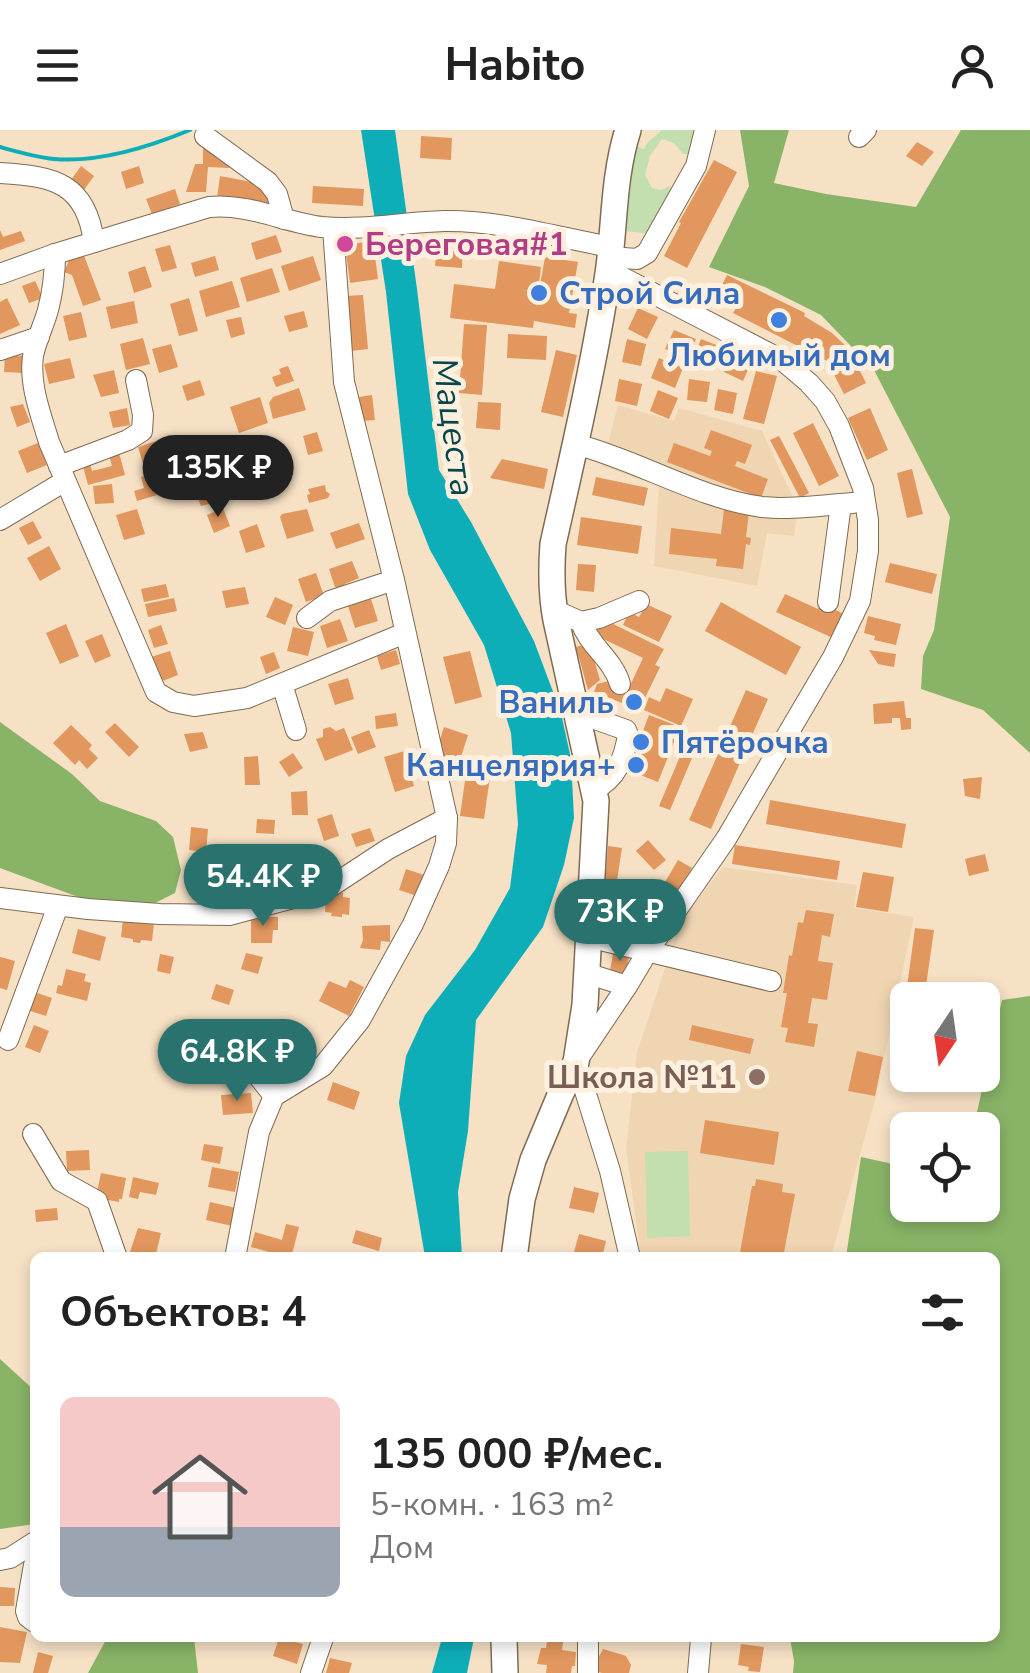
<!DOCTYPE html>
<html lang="ru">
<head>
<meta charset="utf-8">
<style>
  body { margin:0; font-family:"Nunito Sans",sans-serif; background:#f2f2f2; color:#222; height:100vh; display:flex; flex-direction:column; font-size:38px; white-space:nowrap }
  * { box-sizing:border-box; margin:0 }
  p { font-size:32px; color:#767676 }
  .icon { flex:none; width:55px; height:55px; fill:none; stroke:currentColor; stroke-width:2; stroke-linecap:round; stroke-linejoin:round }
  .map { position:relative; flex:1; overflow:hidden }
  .drawer { position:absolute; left:30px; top:1122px; width:970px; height:390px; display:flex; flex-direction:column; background:#fff; border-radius:15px; box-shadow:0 5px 15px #0003 }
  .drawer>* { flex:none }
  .needle { width:65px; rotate:193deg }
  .buttons { position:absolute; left:890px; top:852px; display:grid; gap:20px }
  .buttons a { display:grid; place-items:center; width:110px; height:110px; border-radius:15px; background:#fff; box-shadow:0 5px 15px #0003; font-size:50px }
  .price { position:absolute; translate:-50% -85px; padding:0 22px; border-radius:35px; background:#29726d; color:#fff; font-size:32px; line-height:65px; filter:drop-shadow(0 2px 5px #0008) }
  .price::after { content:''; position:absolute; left:50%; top:60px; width:30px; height:22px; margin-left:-15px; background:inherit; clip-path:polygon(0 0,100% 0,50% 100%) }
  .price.current { background:#222; color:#fff }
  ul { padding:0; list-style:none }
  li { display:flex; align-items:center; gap:30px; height:250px; padding:0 30px }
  li span { display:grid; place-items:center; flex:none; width:280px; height:200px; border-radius:15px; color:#555 }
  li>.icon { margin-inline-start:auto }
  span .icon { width:120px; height:120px; fill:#fffc; stroke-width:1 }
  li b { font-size:42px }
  h2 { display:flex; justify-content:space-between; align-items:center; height:120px; padding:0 30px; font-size:42px }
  header { display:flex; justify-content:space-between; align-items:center; height:130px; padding:0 30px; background:#fff; font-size:45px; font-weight:700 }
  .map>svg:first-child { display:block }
</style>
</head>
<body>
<header><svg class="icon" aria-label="menu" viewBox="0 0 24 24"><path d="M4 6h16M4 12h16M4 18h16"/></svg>Habito<svg class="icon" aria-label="person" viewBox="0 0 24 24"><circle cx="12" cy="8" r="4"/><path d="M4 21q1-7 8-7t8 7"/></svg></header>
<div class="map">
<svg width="1030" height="1543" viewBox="0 0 1030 1543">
  <rect width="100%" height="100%" fill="#f7e1c5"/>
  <g fill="#f0d5b3">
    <path d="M618,275L674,291L679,278L762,301L798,378L794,406L767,403L757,456L654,436L659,356L602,336Z"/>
    <path d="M723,737L857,755L854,778L914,787L875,971L831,1127L641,1128L626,1019L637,922L681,791Z"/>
  </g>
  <g fill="#c3dfaf">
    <path d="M662,0H700L694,24H683L674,13L662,9L650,26L645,45L652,58L661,60L669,56L675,66L651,104L626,101L635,16L644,19L647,13Z"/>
    <path d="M688,1021L690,1106L647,1108L645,1022Z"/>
  </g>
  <g fill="#89b467">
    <path d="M740,0H789L774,53L826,64L916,77L961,0H1030V623L983,580L921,559L923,526L934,500L950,387L874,240L821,185L765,157L709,137L749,56Z"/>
    <path d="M0,592L72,644L100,671L156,691L173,707L181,740L175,763L145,778L89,771L0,738Z"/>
    <path d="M1030,866V1543H793L794,1531L790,1508H995V1128L846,1127L861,1027L907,1037L908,1075H982V1000H973L1002,870Z"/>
    <path d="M0,1229L35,1261V1394L0,1399Z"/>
    <path d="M107,1508H194L198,1543H88Z"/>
  </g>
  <g fill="#0eaeb9">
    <path d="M361,0H395L417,159L439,340L471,392L534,511L561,583L571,629L574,688L564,735L543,797L476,890L468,1001L458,1062L462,1127H425L399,973L406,926L425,885L475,820L510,758L518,694L511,603L484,515L430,420L408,364L386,162Z"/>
    <path d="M442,1508H474L467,1543H432Z"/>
  </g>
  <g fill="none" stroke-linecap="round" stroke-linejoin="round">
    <path stroke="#0eaeb9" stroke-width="4" d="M0,17C18,22 35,27 54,29C99,33 149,17 190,0"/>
  </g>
  <g fill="#e1975e">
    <path d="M421,6L452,8L451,30L420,28Z"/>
    <path d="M917,12L934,22L922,36L906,26Z"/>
    <path d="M203,17L229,24V38L208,37L206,62H186L195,34H203Z"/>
    <path d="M714,30L737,42L687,138L664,126L681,93L679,92Z"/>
    <path d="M81,36L94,46L84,60L71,50Z"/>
    <path d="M139,36L144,53L126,59L121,42Z"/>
    <path d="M220,46L262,54L270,61L268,75L217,68Z"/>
    <path d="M313,56L364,59L363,76L312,73Z"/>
    <path d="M175,59L180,74L152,84L146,69Z"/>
    <path d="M0,100L3,107L21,101L25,111L0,120Z"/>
    <path d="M276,105L282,122L256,130L251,113Z"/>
    <path d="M373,111L378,149L350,153L345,115Z"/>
    <path d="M170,115L177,138L162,142L155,119Z"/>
    <path d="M437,115L463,117L462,138L435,136Z"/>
    <path d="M83,123L101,170L83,176L72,145L64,142L70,128Z"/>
    <path d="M215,126L219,140L195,147L191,133Z"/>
    <path d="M313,126L321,150L289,161L281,136Z"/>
    <path d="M545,127L578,132L569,183L577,184L575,198L534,191L533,198L450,188L454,154L495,159L499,131L541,137L536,178Z"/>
    <path d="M145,136L152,157L134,163L128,142Z"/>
    <path d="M272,138L280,162L247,172L240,148Z"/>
    <path d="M727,145L805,183L804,186L832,203L849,219L866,253L844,264L827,231L733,183L736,178L721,171L727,158L722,155Z"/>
    <path d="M35,151L43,168L29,173L22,156Z"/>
    <path d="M232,151L240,177L206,187L199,161Z"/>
    <path d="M363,165L368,219L351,221L346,166Z"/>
    <path d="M7,168L20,195L0,204V172Z"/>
    <path d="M189,168L198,201L179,206L170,174Z"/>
    <path d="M134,171L138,193L111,199L106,177Z"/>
    <path d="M638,178L658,187L647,209L628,199Z"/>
    <path d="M304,181L308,197L289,202L284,186Z"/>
    <path d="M81,182L87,207L69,211L63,186Z"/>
    <path d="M241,187L245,204L231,208L226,190Z"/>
    <path d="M464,194L487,195L482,265L459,263Z"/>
    <path d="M674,200L696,209L687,228L665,219Z"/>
    <path d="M508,204L547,206L546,230L507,228Z"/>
    <path d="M143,208L150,234L126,240L120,214Z"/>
    <path d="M627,209L646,214L641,236L622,232Z"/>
    <path d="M701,209L719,216L710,239L692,231Z"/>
    <path d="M171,214L178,237L159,243L152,219Z"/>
    <path d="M556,220L577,225L563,287L541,282Z"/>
    <path d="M733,224L751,233L743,251L724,242Z"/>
    <path d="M5,225L25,226L24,243L4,242Z"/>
    <path d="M70,228L75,248L49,254L44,234Z"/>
    <path d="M659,228L683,238L675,258L651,248Z"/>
    <path d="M288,236L294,251L276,257L272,247L281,244L279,239Z"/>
    <path d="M114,240L119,263L101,267L93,245Z"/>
    <path d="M756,241L777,246L764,294L743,289Z"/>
    <path d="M619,249L642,254L637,276L615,271Z"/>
    <path d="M689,249L710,252L707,272L687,270Z"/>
    <path d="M200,250L205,265L187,271L182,256Z"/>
    <path d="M299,258L306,280L273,289L269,273L273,267Z"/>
    <path d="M718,259L737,263L733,284L714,280Z"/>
    <path d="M658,260L678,268L669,289L650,281Z"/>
    <path d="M372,265L375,290L363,291L359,267Z"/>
    <path d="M260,267L268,293L239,303L230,277Z"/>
    <path d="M478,272L501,273L500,300L476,298Z"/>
    <path d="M23,274L30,292L17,297L10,277Z"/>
    <path d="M127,278L130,295L113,298L109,282Z"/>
    <path d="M870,278L888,320L867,330L848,288Z"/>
    <path d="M813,293L839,346L819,356L793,303Z"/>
    <path d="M711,300L752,315L745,334L737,331L735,336L768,349L761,368L667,332L674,313L710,326L712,321L704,318Z"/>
    <path d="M317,302L323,321L308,325L303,306Z"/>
    <path d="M779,306L809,363L800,368L770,310Z"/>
    <path d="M156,311L163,334L145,340L138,317Z"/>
    <path d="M38,313L47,335L27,343L18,321Z"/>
    <path d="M118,319L125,345L88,355L83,336L90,334L92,341L112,336L108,321Z"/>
    <path d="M278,319L285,344L269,349L261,324Z"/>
    <path d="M502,329L548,339L544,359L490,348Z"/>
    <path d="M912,339L923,384L907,388L897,343Z"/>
    <path d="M151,344L157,365L137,371L134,361L144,358L141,347Z"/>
    <path d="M596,347L648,358L644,376L592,365Z"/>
    <path d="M215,351L222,371L201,376L194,359Z"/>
    <path d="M112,354L114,373L95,374L93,356Z"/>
    <path d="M325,355L326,361L330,364L328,368L309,373L307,365L310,364L308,359Z"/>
    <path d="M223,378L230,396L214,403L207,385Z"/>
    <path d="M137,379L145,404L124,410L116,385Z"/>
    <path d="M307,379L314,401L287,409L280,387L282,384Z"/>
    <path d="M724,379L749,382L746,407L751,408L750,415L746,414L743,439L716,436L717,429L669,424L671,398L721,404Z"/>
    <path d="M581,387L642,396L638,424L577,415Z"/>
    <path d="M33,391L42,408L28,415L19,398Z"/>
    <path d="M359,393L365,409L336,419L330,403Z"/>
    <path d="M257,394L265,417L246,423L239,401Z"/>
    <path d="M49,416L61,439L40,451L27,428Z"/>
    <path d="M352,431L359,448L345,454L342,458L335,457L329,439Z"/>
    <path d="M890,433L937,444L932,464L885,452Z"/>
    <path d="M578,434L596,435L594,462L576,460Z"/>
    <path d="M316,443L324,466L306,472L298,449Z"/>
    <path d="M166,454L169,467L144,472L141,459Z"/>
    <path d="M245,457L249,474L226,478L222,461Z"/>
    <path d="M785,464L818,479L821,473L846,485L835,509L776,482Z"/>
    <path d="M275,467L293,475L285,495L266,487Z"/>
    <path d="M174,468L177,481L148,487L145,474Z"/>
    <path d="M371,469L378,491L355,498L348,476Z"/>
    <path d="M721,472L801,517L786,545L705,501Z"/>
    <path d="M646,474L672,486L659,512L623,495L629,482L639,487Z"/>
    <path d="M868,486L901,494L896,515L874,510L875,506L864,503Z"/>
    <path d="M340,489L348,511L327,518L320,496Z"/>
    <path d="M603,489L664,519L655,535L660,537L645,568L628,560L643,528L595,505Z"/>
    <path d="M66,494L79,526L60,534L46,503Z"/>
    <path d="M161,495L168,514L154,518L148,500Z"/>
    <path d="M293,497L314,502L308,526L287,521Z"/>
    <path d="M102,504L111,526L95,533L85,511Z"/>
    <path d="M589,513L600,550L588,560L576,517Z"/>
    <path d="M396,520L400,534L381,540L377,526Z"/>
    <path d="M869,520L896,524L894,537L878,534Z"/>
    <path d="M170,521L178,545L160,552L151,527Z"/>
    <path d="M470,521L482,567L455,574L443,527Z"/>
    <path d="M274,522L280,538L266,544L260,527Z"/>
    <path d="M348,548L354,569L335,575L328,554Z"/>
    <path d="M609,551L612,555L645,569L640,580L594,562L597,554Z"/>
    <path d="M666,558L693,569L681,596L644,580L649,567L660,572Z"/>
    <path d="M746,560L768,569L711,699L689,690Z"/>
    <path d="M904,571L906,588H911V599L901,600L900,588H892V593L874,594L873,574Z"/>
    <path d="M396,583L398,596L376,599L375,586Z"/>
    <path d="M649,585L680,597L658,652L628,640Z"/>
    <path d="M115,593L139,617L129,627L105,602Z"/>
    <path d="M71,595L92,615L89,619L98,628L87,639L79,630L75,635L53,613Z"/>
    <path d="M330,597L336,601L344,598L353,620L325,631L316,609L323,607V599Z"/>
    <path d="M444,597L468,605L459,633L435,625Z"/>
    <path d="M369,600L376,617L358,624L351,607Z"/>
    <path d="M203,602L208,618L190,622L184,604Z"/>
    <path d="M408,620L411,630L404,632L407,641L410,640L414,656L395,662L384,627Z"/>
    <path d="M293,623L303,638L289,647L279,632Z"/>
    <path d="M681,624L692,628L670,680L659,676Z"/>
    <path d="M258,626L260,655H245L244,627Z"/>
    <path d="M466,644L490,647L484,689L460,686Z"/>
    <path d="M982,647L980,669L965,666L963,649Z"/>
    <path d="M307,661L308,685H292L291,662Z"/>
    <path d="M770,670L906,694L902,718L766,694Z"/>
    <path d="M332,684L339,706L324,711L317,689Z"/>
    <path d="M257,689L275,690L274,704L256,703Z"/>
    <path d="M191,697L208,699L206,722L189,720Z"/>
    <path d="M370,698L375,711L356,717L351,704Z"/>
    <path d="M648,710L666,730L654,740L636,721Z"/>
    <path d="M735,715L840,731L837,750L732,734Z"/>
    <path d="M608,716L622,718L616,757L634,758L633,771L604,769Z"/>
    <path d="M985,724L989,741L969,746L965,729Z"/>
    <path d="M678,730L692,738L665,784L651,776Z"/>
    <path d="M255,735L275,740L271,755L251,750Z"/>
    <path d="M406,739L424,745L417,766L399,760Z"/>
    <path d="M863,742L894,747L888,782L856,777Z"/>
    <path d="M334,762L343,763V767L350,768L349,785L342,784V787L331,786L332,783L325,782L326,766H334Z"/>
    <path d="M806,780L834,784L830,807L822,805L818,831L833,833L827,870L812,868L808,893L818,894L814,917L785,912L788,898L781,897L787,863H783L789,825L792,826L798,792L803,793Z"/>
    <path d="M251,786L278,787V800H273L272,813H251Z"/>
    <path d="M123,789L154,793L152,811L141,810L140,813L133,812V809L121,807Z"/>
    <path d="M390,795V812L381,811L380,820L360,818L363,810L362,796Z"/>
    <path d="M915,798L934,800L924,870H908V879H904Z"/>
    <path d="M78,799L106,807L100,831L72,823Z"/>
    <path d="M614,819L630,822L625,848L609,845Z"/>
    <path d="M246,823L263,827L258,844L241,839Z"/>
    <path d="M160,824L174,827L170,844L157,841Z"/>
    <path d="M0,827L15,831L7,860L0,858Z"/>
    <path d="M66,839L86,844L84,851L91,853L87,871L56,863L58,855L62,856Z"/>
    <path d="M350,850L364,857L349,886L319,871L329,851L346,858Z"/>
    <path d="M216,854L234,860L229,875L211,869Z"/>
    <path d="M34,862L52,868L46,886L27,880Z"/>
    <path d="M34,895L49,901L40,923L25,917Z"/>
    <path d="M692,895L754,909L750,924L689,910Z"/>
    <path d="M288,913L305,935L278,955L261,934Z"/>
    <path d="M857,921L883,927L875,966L848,961Z"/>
    <path d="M333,952L360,962L354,980L327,970Z"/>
    <path d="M251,963L253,983L223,985L221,965Z"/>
    <path d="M705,990L779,1002L774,1035L700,1023Z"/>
    <path d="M204,1014L223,1017L220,1034L201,1030Z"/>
    <path d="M89,1020L90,1040L67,1041L66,1021Z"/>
    <path d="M212,1037L239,1042L235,1062L208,1057Z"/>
    <path d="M101,1043L126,1048L122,1069H119V1072L108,1070V1068L100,1066L97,1062Z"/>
    <path d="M133,1047L159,1053L156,1065L140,1062L138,1069L129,1067Z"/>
    <path d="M756,1049L783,1054L782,1062L795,1064L783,1128H739L752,1056H755Z"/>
    <path d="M574,1057L599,1063L594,1083L569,1078Z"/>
    <path d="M210,1072L236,1078L232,1096L206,1090Z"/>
    <path d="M57,1078L58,1090L36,1092L35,1080Z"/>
    <path d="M286,1094L299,1097L291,1128L251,1117L255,1102L282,1110Z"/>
    <path d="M138,1098L161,1103L155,1128H128Z"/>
    <path d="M356,1100L382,1108L379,1121L352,1113Z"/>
    <path d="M579,1104L606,1111L602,1128L574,1122Z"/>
    <path d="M0,1457L15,1458L14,1476H0Z"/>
    <path d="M0,1497L27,1502L20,1533L0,1532Z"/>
    <path d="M279,1508L303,1514L297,1534L273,1526Z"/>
    <path d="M547,1511L563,1512L562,1520L576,1522L575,1536H572L571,1543H546L547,1535L537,1534L541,1518H546Z"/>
    <path d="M741,1514L764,1517L760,1542L748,1541L749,1537L738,1535Z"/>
    <path d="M603,1519L626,1526L631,1535L629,1543H602L592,1540Z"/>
    <path d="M38,1522L53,1526L48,1543H33Z"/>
    <path d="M330,1528L352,1533L349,1543H326Z"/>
  </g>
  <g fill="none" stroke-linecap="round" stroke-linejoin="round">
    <g stroke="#7f6b53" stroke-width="22">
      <g id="minor">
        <path d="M205,6L268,52L277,64L284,89"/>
        <path d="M859,7L866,0"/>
        <path d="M0,43C54,46 86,53 94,112"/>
        <path d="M55,124C55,144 53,161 48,180C44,195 36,210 33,226C29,255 41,285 49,312L156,562L173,572L194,576L247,568L405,503"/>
        <path d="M609,127L637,129L647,123L696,36L705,0"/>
        <path d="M608,140L782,230L809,253L825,271L839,296L863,358L868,390V421L860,471L833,527L726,709L648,821L627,856L576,932L610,1041L630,1128"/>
        <path d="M0,144L55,124L209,77C248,73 284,92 322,97C363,101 404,92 444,91C500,90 556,107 611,117"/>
        <path d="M0,220L39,207"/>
        <path d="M575,314C638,330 697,368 762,377C788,380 815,376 841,374"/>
        <path d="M59,336L128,310L142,301L143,285L136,250"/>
        <path d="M0,390L65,351"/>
        <path d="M828,472L841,374L853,373"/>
        <path d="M554,480L581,492C589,516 613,529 620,554"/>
        <path d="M307,488L330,471L394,450"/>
        <path d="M581,492L599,488L639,471"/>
        <path d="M282,554L296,600"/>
        <path d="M578,583L626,600L628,605C624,629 617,648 594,660"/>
        <path d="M0,768L88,779L160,784L229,785L327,759L388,719L447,688"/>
        <path d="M588,807L771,851"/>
        <path d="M586,843L627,856"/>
        <path d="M8,910L58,776"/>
        <path d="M250,936L274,966"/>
        <path d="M33,1004L61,1051L97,1071L117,1128"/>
        <path d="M235,1128L259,1002L274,966L323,936L360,890L413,794L439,736L446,713L447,688L394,450L344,252L333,98"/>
        <path d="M0,1430L10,1428L35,1412"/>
        <path d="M34,1435L26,1481L28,1487L35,1492"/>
        <path d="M311,1543L323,1508"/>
        <path d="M588,1543V1508"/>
        <path d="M698,1543L701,1508"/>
      </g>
    </g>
    <g stroke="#7f6b53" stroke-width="28">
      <g id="major">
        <path d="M514,1128L522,1069L533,1030L561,963L576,932L585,875L596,671L556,490C551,464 551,441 553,414C573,325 594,235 608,144C615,95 613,47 628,0"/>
        <path d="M504,1508L505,1543"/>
      </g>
    </g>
    <use href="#minor" stroke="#fff" stroke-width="20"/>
    <use href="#major" stroke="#fff" stroke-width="25"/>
  </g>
  <circle fill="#d1479c" stroke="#fdf0df" stroke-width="4" cx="345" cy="114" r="10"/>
  <g fill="#3f7fe0" stroke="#fdf0df" stroke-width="4">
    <circle cx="539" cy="163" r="10"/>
    <circle cx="779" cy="190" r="10"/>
    <circle cx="634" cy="572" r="10"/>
    <circle cx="641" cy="612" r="10"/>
    <circle cx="636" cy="635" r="10"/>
  </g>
  <circle fill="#8d6e63" stroke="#fdf0df" stroke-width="4" cx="757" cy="947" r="10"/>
  <g text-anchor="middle" stroke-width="10" stroke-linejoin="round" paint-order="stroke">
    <g font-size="32" font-weight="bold" fill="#b23c85" stroke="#fdf0df" text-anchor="start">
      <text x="365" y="125">Береговая#1</text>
    </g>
    <g font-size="32" font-weight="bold" fill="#366cbe" stroke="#fdf0df" text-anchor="start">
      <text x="559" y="174">Строй Сила</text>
      <text x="779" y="236" text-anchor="middle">Любимый дом</text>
      <text x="614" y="583" text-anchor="end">Ваниль</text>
      <text x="661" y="623">Пятёрочка</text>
      <text x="616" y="646" text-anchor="end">Канцелярия+</text>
    </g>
    <g font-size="32" font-weight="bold" fill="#785e54" stroke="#fdf0df" text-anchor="end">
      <text x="737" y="958">Школа №11</text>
    </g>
    <g font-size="35" font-style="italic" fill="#07464a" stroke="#fdf0df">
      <text transform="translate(454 297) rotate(82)" y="12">Мацеста</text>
    </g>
  </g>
</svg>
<div class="buttons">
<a><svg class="needle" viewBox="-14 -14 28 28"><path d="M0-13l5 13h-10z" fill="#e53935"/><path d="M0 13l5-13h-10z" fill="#767676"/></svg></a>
<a><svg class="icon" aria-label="locate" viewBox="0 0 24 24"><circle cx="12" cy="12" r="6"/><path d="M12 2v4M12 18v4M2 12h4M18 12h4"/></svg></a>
</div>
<b class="price current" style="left:218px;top:390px">135K ₽</b>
<b class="price" style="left:263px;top:799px">54.4K ₽</b>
<b class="price" style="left:620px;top:834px">73K ₽</b>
<b class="price" style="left:237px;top:974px">64.8K ₽</b>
<section class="drawer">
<h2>Объектов: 4<svg class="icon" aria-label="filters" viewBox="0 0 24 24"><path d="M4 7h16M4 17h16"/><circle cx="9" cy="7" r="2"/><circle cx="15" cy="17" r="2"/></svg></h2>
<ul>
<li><span style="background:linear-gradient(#f6c9c9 65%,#9aa5b1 0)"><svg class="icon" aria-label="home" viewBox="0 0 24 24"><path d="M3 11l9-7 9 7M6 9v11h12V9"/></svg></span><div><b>135 000 ₽/мес.</b><p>5-комн. · 163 m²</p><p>Дом</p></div></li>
</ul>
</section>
</div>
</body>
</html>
